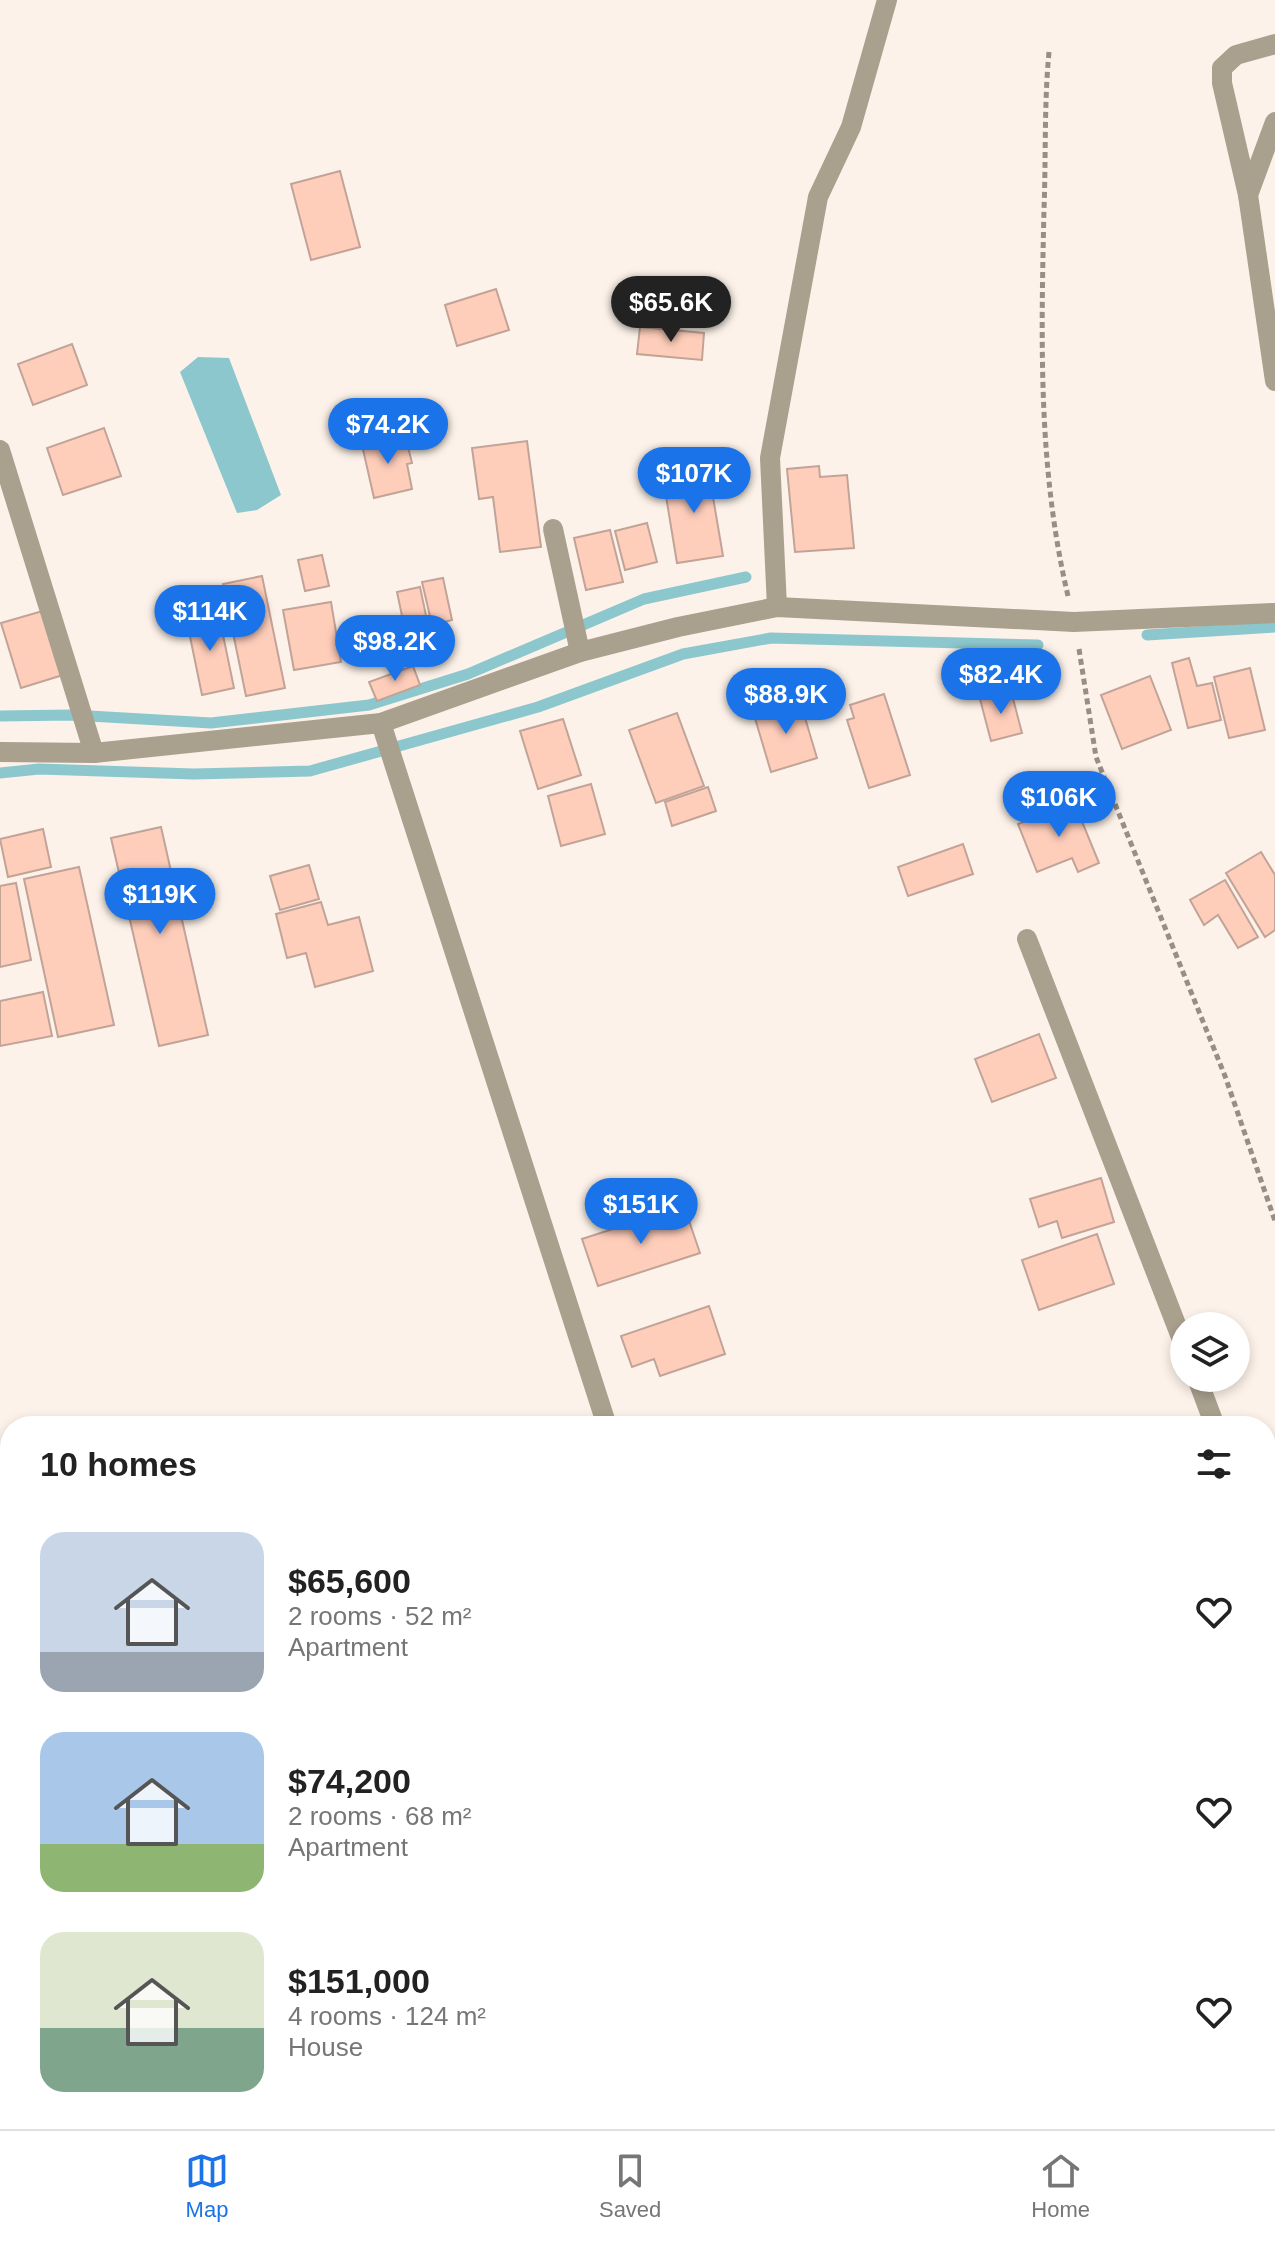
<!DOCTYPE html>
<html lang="en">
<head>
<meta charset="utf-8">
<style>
  body { margin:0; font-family:Arial,sans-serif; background:#f6f6f6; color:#222; height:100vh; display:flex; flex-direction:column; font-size:30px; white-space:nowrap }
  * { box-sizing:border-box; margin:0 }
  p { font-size:26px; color:#767676 }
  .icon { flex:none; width:44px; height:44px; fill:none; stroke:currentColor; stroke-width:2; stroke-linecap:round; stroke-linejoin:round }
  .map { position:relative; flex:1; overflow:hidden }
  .drawer { position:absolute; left:0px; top:1416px; width:1276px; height:714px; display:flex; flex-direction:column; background:#fff; border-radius:32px 32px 0 0; box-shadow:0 4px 12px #0003 }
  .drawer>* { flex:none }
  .controls { position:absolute; left:1170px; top:1312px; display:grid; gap:16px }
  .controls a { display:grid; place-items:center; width:80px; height:80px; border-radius:50%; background:#fff; box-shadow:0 4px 12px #0003; font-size:40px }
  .price { position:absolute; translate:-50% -68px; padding:0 18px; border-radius:28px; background:#1a73e8; color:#fff; font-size:26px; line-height:52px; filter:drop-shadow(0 2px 4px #0008) }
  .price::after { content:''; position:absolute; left:50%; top:48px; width:24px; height:18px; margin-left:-12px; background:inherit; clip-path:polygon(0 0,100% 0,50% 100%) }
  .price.selected { background:#222; color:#fff }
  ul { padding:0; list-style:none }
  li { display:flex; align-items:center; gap:24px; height:200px; padding:0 40px }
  li span { display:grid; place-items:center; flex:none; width:224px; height:160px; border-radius:24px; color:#555 }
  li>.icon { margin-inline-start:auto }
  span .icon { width:96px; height:96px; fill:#fffc; stroke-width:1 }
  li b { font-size:34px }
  h2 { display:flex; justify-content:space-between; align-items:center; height:96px; padding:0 40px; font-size:34px }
  .tab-bar { display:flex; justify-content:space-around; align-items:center; height:112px; border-top:2px solid #e0e0e0; background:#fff; font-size:22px; color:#767676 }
  .tab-bar a { display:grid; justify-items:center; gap:4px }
  .tab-bar .selected { color:#1a73e8 }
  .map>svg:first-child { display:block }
</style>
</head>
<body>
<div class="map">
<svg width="1275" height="2129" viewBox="0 0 1275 2129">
  <rect width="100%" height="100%" fill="#fcf2e9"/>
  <path fill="#8cc7ce" d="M198,357L229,358L281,495L257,510L237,513L180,372Z"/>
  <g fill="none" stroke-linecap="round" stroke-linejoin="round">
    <g stroke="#8cc7ce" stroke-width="11">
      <path d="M1147,635L1275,627"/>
      <path d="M0,716L72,715L211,723L369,705L468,674L644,599L746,577"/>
      <path d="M0,773L39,769L194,774L310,771L538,707L683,654L771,638L1038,645"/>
      <path d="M526,2129L543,2120"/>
    </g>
  </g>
  <g fill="#ffcebb" stroke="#c2a398" stroke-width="2">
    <path d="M340,171L360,247L311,260L291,184Z"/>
    <path d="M496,289L509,330L457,346L445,305Z"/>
    <path d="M640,327L704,333L702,360L637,354Z"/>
    <path d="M72,344L87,385L33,405L18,364Z"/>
    <path d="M104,428L121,476L63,495L47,448Z"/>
    <path d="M405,435L412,463L407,464L412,489L374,498L362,445Z"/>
    <path d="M527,441L541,547L500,552L493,497L479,499L472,448Z"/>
    <path d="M707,462L723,556L677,563L664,484L684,481L682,466Z"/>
    <path d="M819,466L820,477L847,475L854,548L795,552L787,469Z"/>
    <path d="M647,523L657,562L625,570L615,531Z"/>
    <path d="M610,530L623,582L586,590L574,538Z"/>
    <path d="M322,555L329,586L305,591L298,560Z"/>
    <path d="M262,576L285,688L246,696L223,584Z"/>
    <path d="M443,578L452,620L432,625L422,582Z"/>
    <path d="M420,587L428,625L405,630L397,592Z"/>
    <path d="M331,602L341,662L294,670L283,610Z"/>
    <path d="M46,610L66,674L21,688L1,623Z"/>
    <path d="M218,611L234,688L202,695L186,617Z"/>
    <path d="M1189,658L1197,686L1212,683L1221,720L1188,728L1172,663Z"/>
    <path d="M413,666L420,685L377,701L369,682Z"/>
    <path d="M1250,668L1265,730L1229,738L1214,677Z"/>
    <path d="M1150,676L1171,730L1122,749L1101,695Z"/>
    <path d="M1011,691L1022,733L991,741L980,699Z"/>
    <path d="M884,694L910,775L869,788L847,720L854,718L850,705Z"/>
    <path d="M800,701L817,758L771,772L754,715Z"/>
    <path d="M677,713L704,786L656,803L629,730Z"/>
    <path d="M563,719L581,775L538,789L520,731Z"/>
    <path d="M591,784L605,834L561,846L548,796Z"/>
    <path d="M708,787L716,811L672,826L665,802Z"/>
    <path d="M1074,802L1099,863L1078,872L1072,858L1037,872L1018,824Z"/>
    <path d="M161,827L208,1035L159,1046L111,838Z"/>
    <path d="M43,829L51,867L8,877L0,839Z"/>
    <path d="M963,844L973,874L908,896L898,867Z"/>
    <path d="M1261,852L1275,875V930L1265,937L1226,873Z"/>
    <path d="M309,865L319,899L280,910L270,876Z"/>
    <path d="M79,867L114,1025L58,1037L24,879Z"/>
    <path d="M1225,880L1258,937L1238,948L1218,915L1204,925L1190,900Z"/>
    <path d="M16,883L31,960L0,967V886Z"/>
    <path d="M321,902L328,925L359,917L373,971L315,987L306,953L287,958L276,914Z"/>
    <path d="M43,992L52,1036L0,1046V1001Z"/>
    <path d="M1039,1034L1056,1078L992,1102L975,1059Z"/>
    <path d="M1101,1178L1114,1222L1062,1238L1057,1221L1039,1227L1030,1199Z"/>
    <path d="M684,1206L700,1253L598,1286L582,1239Z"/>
    <path d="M1097,1234L1114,1284L1039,1310L1022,1260Z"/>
    <path d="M709,1306L725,1354L660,1376L654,1359L632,1367L621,1336Z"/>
    <path d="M1108,2120H1144L1149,2129H1092Z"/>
  </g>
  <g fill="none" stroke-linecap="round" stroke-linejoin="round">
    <g stroke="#988e85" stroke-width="5" stroke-dasharray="6 4" stroke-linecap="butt">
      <path d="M1049,52C1044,104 1046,157 1044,209C1041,340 1038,469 1068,596"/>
      <path d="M1079,649L1096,757L1225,1076L1275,1221"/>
    </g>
    <g stroke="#a9a08e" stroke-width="20">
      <path d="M0,450L94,753"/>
      <path d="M553,529L580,652"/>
    </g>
    <g stroke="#a9a08e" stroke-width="20">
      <path d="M1275,44L1236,55L1222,68V83L1248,195L1275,381"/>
      <path d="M1248,195L1275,122"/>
      <path d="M777,607L770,458L818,197L851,127L887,0"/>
      <path d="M381,723L607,1426"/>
      <path d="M0,752L94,753L381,723L580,652L678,627L777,607L1074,622L1275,613"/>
      <path d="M1027,939L1184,1345"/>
      <path d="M1197,1378L1215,1426"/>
      <path d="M1266,1502L1275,1504"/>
    </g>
  </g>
</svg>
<div class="controls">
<a><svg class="icon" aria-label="layers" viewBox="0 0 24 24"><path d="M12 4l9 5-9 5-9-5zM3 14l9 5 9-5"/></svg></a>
</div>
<b class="price selected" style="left:671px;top:344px">$65.6K</b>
<b class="price" style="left:388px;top:466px">$74.2K</b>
<b class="price" style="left:694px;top:515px">$107K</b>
<b class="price" style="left:210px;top:653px">$114K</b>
<b class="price" style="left:395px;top:683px">$98.2K</b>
<b class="price" style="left:1001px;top:716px">$82.4K</b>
<b class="price" style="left:786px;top:736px">$88.9K</b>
<b class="price" style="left:1059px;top:839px">$106K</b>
<b class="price" style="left:160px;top:936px">$119K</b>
<b class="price" style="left:641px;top:1246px">$151K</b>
<section class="drawer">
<h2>10 homes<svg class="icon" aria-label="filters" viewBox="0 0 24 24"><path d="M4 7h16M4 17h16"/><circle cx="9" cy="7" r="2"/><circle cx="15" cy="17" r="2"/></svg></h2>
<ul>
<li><span style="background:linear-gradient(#c9d6e8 75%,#9aa5b1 0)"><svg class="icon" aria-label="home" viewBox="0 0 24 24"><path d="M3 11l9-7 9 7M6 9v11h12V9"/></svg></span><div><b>$65,600</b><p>2 rooms · 52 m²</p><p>Apartment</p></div><svg class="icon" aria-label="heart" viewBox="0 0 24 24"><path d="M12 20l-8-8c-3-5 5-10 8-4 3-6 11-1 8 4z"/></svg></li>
<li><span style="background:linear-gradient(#a9c7e8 70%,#8fb573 0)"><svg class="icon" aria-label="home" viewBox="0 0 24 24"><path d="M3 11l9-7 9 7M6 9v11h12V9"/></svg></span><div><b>$74,200</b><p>2 rooms · 68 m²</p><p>Apartment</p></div><svg class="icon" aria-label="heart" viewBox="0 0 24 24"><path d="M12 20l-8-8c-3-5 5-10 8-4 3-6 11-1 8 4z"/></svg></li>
<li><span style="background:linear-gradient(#dfe7d0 60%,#7fa58c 0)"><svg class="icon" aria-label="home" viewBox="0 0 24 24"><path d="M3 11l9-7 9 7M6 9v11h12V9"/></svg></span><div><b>$151,000</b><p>4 rooms · 124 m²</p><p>House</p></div><svg class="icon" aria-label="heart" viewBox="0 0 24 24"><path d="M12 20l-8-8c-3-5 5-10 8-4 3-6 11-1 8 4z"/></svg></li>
</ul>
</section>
</div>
<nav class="tab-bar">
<a class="selected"><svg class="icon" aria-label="map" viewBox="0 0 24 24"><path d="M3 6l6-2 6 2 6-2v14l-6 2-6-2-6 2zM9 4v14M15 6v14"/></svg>Map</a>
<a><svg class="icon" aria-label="saved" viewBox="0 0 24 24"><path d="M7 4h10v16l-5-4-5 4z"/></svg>Saved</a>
<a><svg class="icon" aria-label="home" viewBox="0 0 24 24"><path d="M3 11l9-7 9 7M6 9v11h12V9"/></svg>Home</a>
</nav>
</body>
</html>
